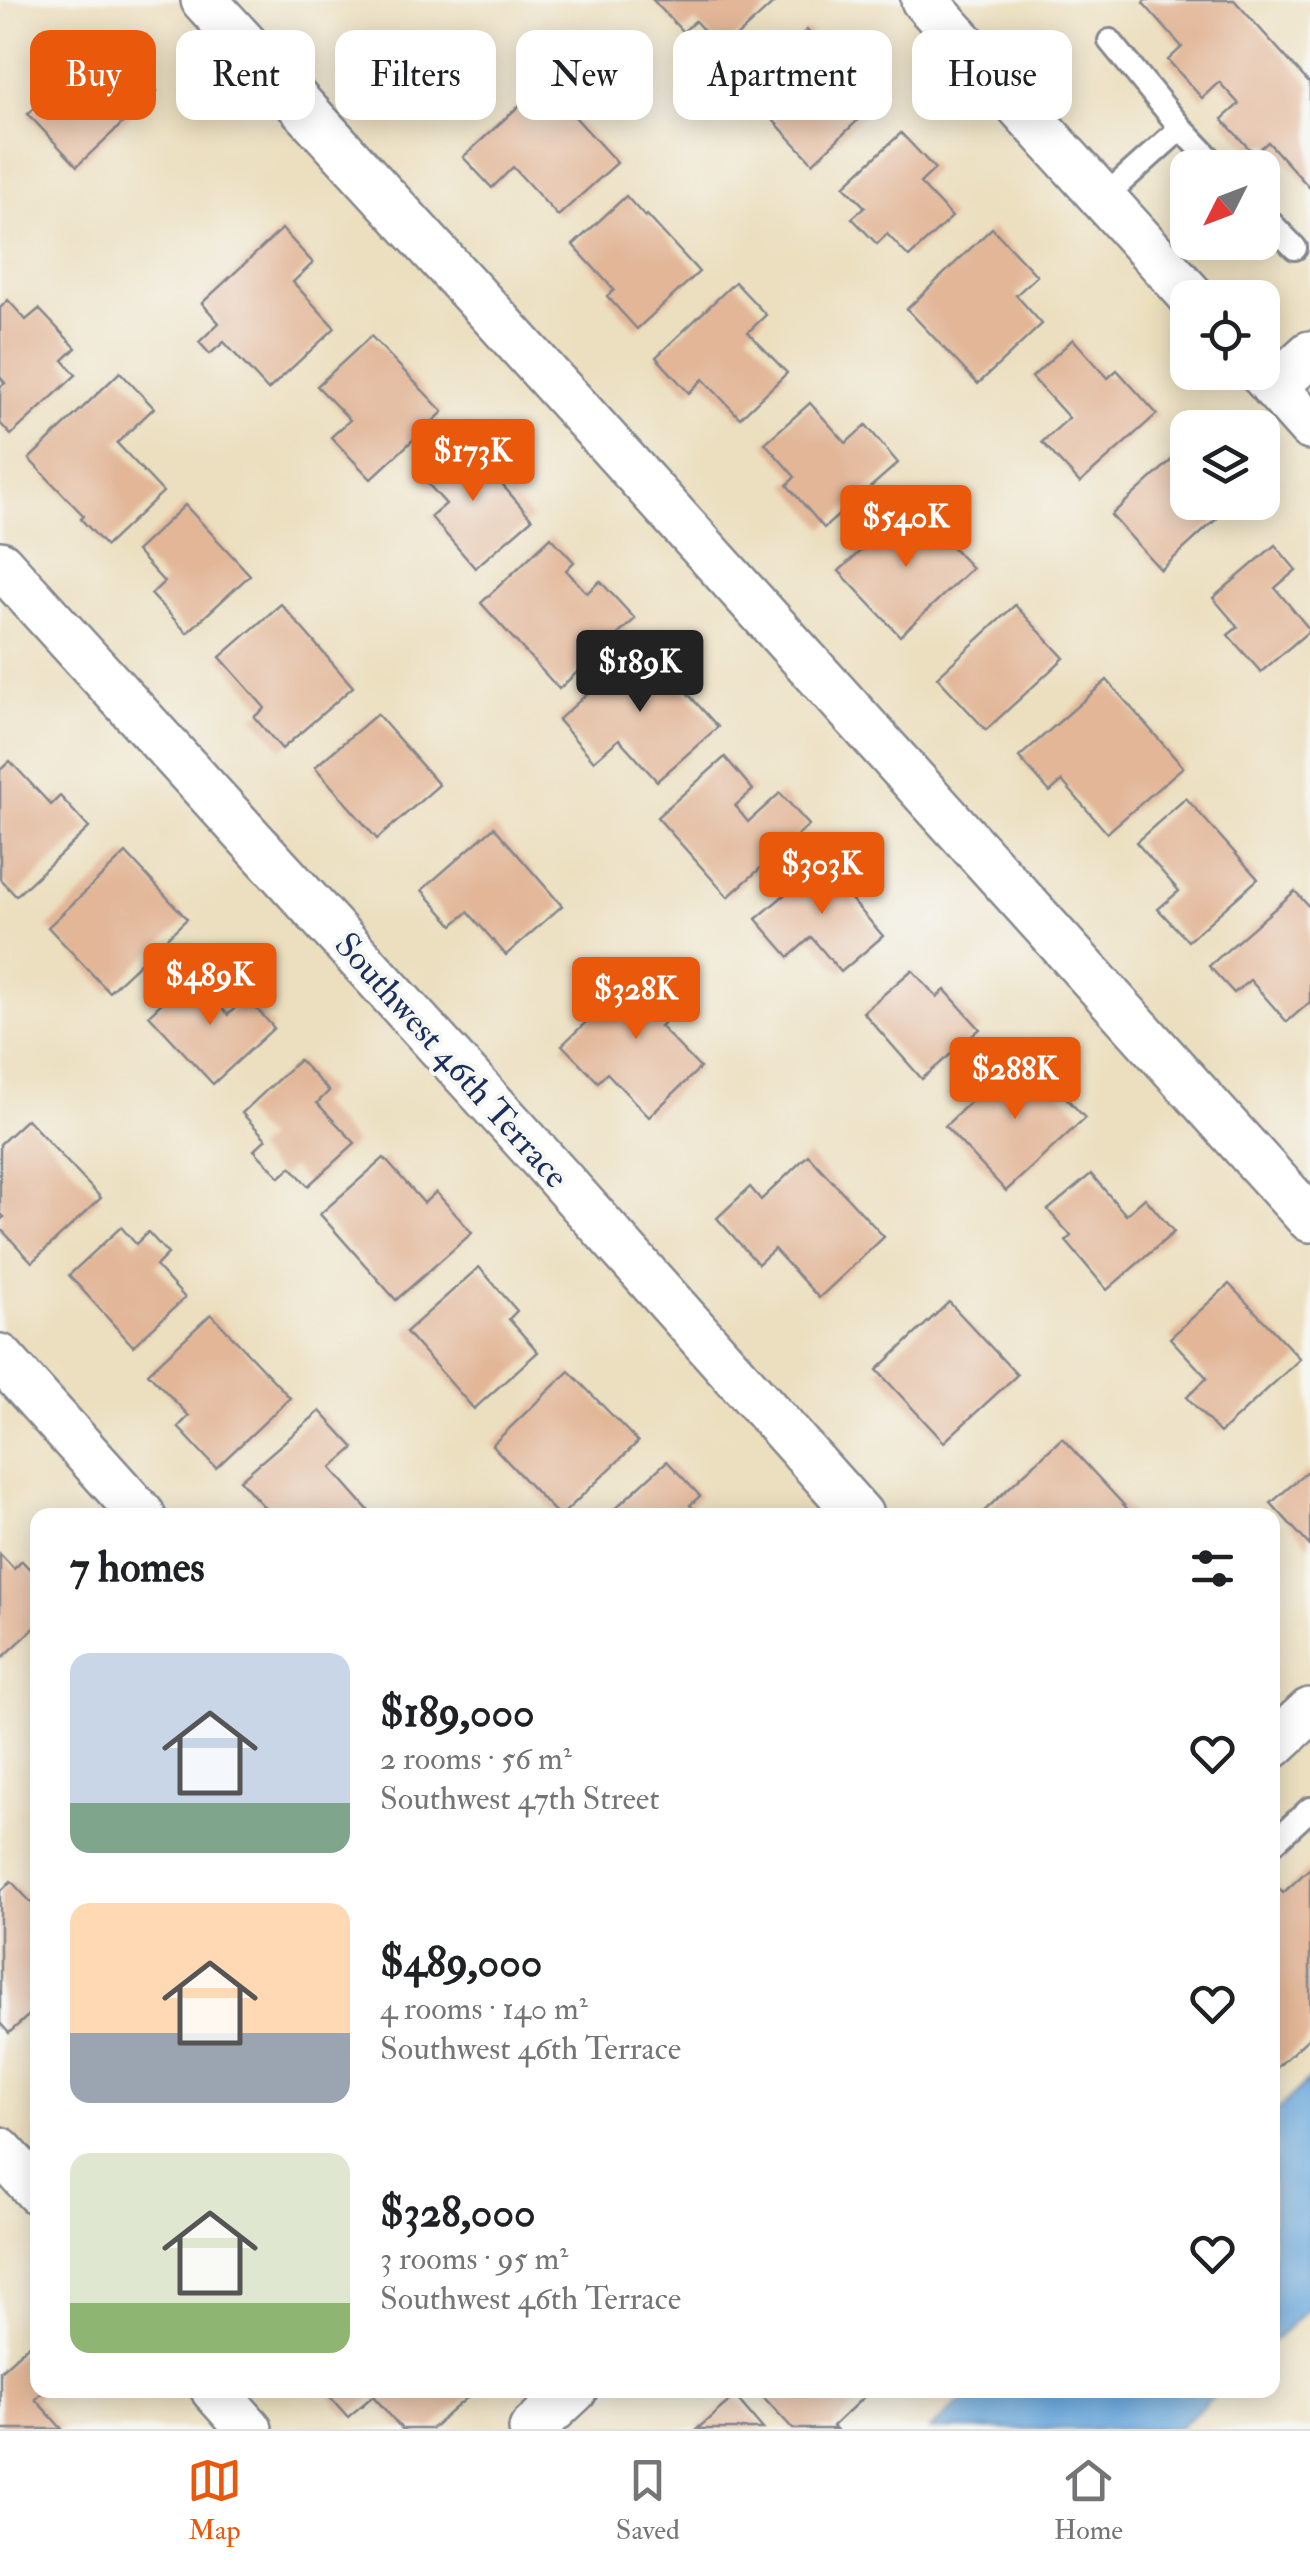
<!DOCTYPE html>
<html lang="en">
<head>
<meta charset="utf-8">
<style>
  body { margin:0; font-family:"IM FELL Double Pica",serif; background:#f2f2f2; color:#202124; height:100vh; display:flex; flex-direction:column; font-size:38px; white-space:nowrap }
  * { box-sizing:border-box; margin:0 }
  p { font-size:32px; color:#757577 }
  .icon { flex:none; width:55px; height:55px; fill:none; stroke:currentColor; stroke-width:2; stroke-linecap:round; stroke-linejoin:round }
  .map { position:relative; flex:1; overflow:hidden }
  .drawer { position:absolute; left:30px; top:1508px; width:1250px; height:890px; display:flex; flex-direction:column; background:#fff; border-radius:20px; box-shadow:0 5px 25px #0003 }
  .drawer>* { flex:none }
  .banner { position:absolute; left:30px; top:30px; width:1250px; height:90px; display:flex; gap:20px }
  .needle { width:65px; rotate:228deg }
  .controls { position:absolute; left:1170px; top:150px; display:grid; gap:20px }
  .controls a { display:grid; place-items:center; width:110px; height:110px; border-radius:20px; background:#fff; box-shadow:0 5px 25px #0003; font-size:50px }
  .price { position:absolute; translate:-50% -85px; padding:0 22px; border-radius:10px; background:#ea580c; color:#fff; font-size:32px; line-height:65px; filter:drop-shadow(0 2px 5px #0008) }
  .price::after { content:''; position:absolute; left:50%; top:60px; width:30px; height:22px; margin-left:-15px; background:inherit; clip-path:polygon(0 0,100% 0,50% 100%) }
  .price.selected { background:#222; color:#fff }
  ul { padding:0; list-style:none }
  li { display:flex; align-items:center; gap:30px; height:250px; padding:0 40px }
  li span { display:grid; place-items:center; flex:none; width:280px; height:200px; border-radius:20px; color:#555 }
  li>.icon { margin-inline-start:auto }
  span .icon { width:120px; height:120px; fill:#fffc; stroke-width:1 }
  li b { font-size:42px }
  h2 { display:flex; justify-content:space-between; align-items:center; height:120px; padding:0 40px; font-size:42px }
  .tag { padding:0 35px; border-radius:20px; background:#fff; box-shadow:0 5px 25px #0003; font-size:35px; line-height:90px }
  .tag.selected { background:#ea580c; color:#fff }
  .tabs { display:flex; justify-content:space-around; align-items:center; height:140px; border-top:2px solid #e0e0e0; background:#fff; font-size:28px; color:#757577 }
  .tabs a { display:grid; justify-items:center; gap:5px }
  .tabs .selected { color:#ea580c }
  .map>svg:first-child { display:block }
</style>
</head>
<body>
<div class="map">
<svg width="1310" height="2429" viewBox="0 0 1310 2429">
  <rect width="100%" height="100%" fill="#f6f6f2"/>
  <filter id="ink" filterUnits="userSpaceOnUse"><feTurbulence type="fractalNoise" baseFrequency=".01" numOctaves="2"/><feDisplacementMap in="SourceGraphic" scale="20" xChannelSelector="R" yChannelSelector="G"/><feConvolveMatrix kernelMatrix="1 2 1 2 8 2 1 2 1" color-interpolation-filters="sRGB"/></filter>
  <filter id="wash" filterUnits="userSpaceOnUse"><feTurbulence type="fractalNoise" baseFrequency=".0048" numOctaves="4" result="noise"/><feDisplacementMap in="SourceGraphic" scale="40" xChannelSelector="R" yChannelSelector="G"/><feGaussianBlur stdDeviation="2.25" result="paint"/><feColorMatrix in="noise" values="0 0 0 0 0 0 0 0 0 0 0 0 0 0 0 0 0 1.4 0 .05"/><feComposite in="paint" operator="in"/></filter>
  <g filter="url(#wash)">
    <rect width="100%" height="100%" fill="#ecdfbf"/>
    <g fill="#6aa9dd" stroke="#426c9e" stroke-width="2.5">
      <path d="M1310,2079V2307L1273,2341V2114Z"/>
      <path d="M973,2390H1220L1177,2429H931Z"/>
    </g>
    <g id="blocks">
      <g fill="#e2b697">
        <path d="M653,0H777L722,50L695,21L683,32Z"/>
        <path d="M1145,0H1234L1310,84V188L1268,142L1254,154L1222,119L1239,104L1219,82L1202,98L1168,60L1182,47L1143,3Z"/>
        <path d="M807,30L876,103L813,163L760,106L780,87L764,70Z"/>
        <path d="M107,39L157,91L77,166L28,114Z"/>
        <path d="M544,83L617,163L558,216L513,167L492,188L463,157Z"/>
        <path d="M901,133L935,169L920,183L952,217L909,257L887,234L877,244L852,218L865,207L844,186Z"/>
        <path d="M626,196L645,217L647,215L699,272L637,329L607,296L614,290L573,245Z"/>
        <path d="M992,228L1037,276L1016,295L1042,324L978,384L907,309Z"/>
        <path d="M282,229L313,263L293,282L335,328L268,390L224,342L210,354L199,342L219,323L202,303Z"/>
        <path d="M735,282L766,315L748,332L787,373L740,418L703,379L689,393L656,357Z"/>
        <path d="M8,300L26,320L39,309L76,348L63,360L76,375L11,435L0,423V387L5,383L0,377V308Z"/>
        <path d="M371,336L443,412L371,479L331,437L350,420L317,386Z"/>
        <path d="M1073,339L1108,378L1117,370L1157,414L1080,483L1042,442L1069,418L1032,377Z"/>
        <path d="M120,372L154,408L117,443L163,492L106,546L81,519L84,516L29,459Z"/>
        <path d="M810,403L846,443L866,425L898,463L824,528L787,485L795,477L765,443Z"/>
        <path d="M462,439L532,519L475,568L431,517L446,504L420,475Z"/>
        <path d="M1188,445V502H1235L1161,570L1111,515Z"/>
        <path d="M911,503L972,568L900,636L839,571Z"/>
        <path d="M185,505L250,575L187,633L151,594L164,582L136,551Z"/>
        <path d="M551,537L574,562L566,570L587,593L600,581L635,619L559,689L481,603Z"/>
        <path d="M1275,545L1296,570L1275,588L1310,630L1261,672L1228,635L1238,627L1213,598Z"/>
        <path d="M281,604L353,687L282,749L254,717L265,708L220,657Z"/>
        <path d="M1015,605L1064,658L986,730L937,677Z"/>
        <path d="M643,644L718,727L657,781L619,739L594,761L558,720Z"/>
        <path d="M1107,680L1183,767L1107,833L1062,781L1050,792L1019,757Z"/>
        <path d="M377,714L439,785L377,839L315,767Z"/>
        <path d="M725,757L753,790L735,806L748,822L780,793L809,825L728,897L657,817Z"/>
        <path d="M10,761L51,805L60,796L89,828L16,896L0,879V770Z"/>
        <path d="M1186,798L1258,879L1188,941L1158,909L1179,891L1136,842Z"/>
        <path d="M494,827L562,906L506,955L468,912L453,925L422,890Z"/>
        <path d="M126,853L187,919L109,992L48,927Z"/>
        <path d="M829,857L859,892L851,899L883,936L841,972L811,937L789,957L756,919Z"/>
        <path d="M1295,891L1310,908V1002L1287,1022L1250,980L1234,993L1209,966Z"/>
        <path d="M648,963L685,1002L660,1026L700,1068L649,1117L607,1073L598,1082L562,1045Z"/>
        <path d="M912,970L937,997L945,990L980,1029L922,1079L863,1012Z"/>
        <path d="M191,975L228,1015L246,997L274,1028L213,1084L149,1015Z"/>
        <path d="M1023,1052L1085,1118L1006,1191L945,1126Z"/>
        <path d="M299,1060L329,1091L317,1103L355,1143L308,1186L291,1167L280,1177L254,1150L266,1139L242,1113Z"/>
        <path d="M27,1119L101,1198L32,1262L0,1228V1220L4,1217L0,1213V1144Z"/>
        <path d="M808,1155L884,1237L819,1298L774,1249L758,1264L717,1218L750,1187L761,1200Z"/>
        <path d="M384,1158L424,1203L436,1192L472,1233L396,1300L320,1214Z"/>
        <path d="M1091,1174L1126,1215L1145,1198L1174,1232L1107,1290L1066,1241L1071,1236L1048,1210Z"/>
        <path d="M121,1227L136,1244L148,1232L168,1254L156,1266L185,1298L133,1346L69,1275Z"/>
        <path d="M479,1267L517,1311L509,1319L538,1352L474,1409L406,1332Z"/>
        <path d="M1229,1284L1300,1359L1220,1433L1187,1397L1207,1378L1170,1338Z"/>
        <path d="M949,1302L1017,1375L944,1442L877,1370Z"/>
        <path d="M211,1314L290,1398L216,1468L178,1427L189,1416L148,1373Z"/>
        <path d="M569,1371L638,1442L562,1515H558L492,1445Z"/>
        <path d="M320,1411L354,1448L331,1468L369,1511L365,1515H271L240,1480Z"/>
        <path d="M1062,1438L1133,1515H980Z"/>
        <path d="M667,1461L700,1496L690,1505L699,1515H608Z"/>
        <path d="M1310,1469V1546L1271,1503Z"/>
        <path d="M0,1554L14,1569L22,1561L38,1578V1625L0,1660Z"/>
        <path d="M1310,1868V2037L1272,2072V1883L1283,1893Z"/>
        <path d="M11,1881L38,1910V2007L9,2033L0,2023V1892Z"/>
        <path d="M31,2343L38,2350V2390H45L35,2399L62,2429H0V2371Z"/>
        <path d="M324,2390H476L431,2429H402L373,2396L348,2417Z"/>
        <path d="M757,2390H871L833,2426L836,2429H793Z"/>
        <path d="M735,2396L763,2429H697Z"/>
      </g>
    </g>
  </g>
  <g filter="url(#ink)">
    <use href="#blocks" fill-opacity="0" stroke="#84878e" stroke-width="2.5"/>
    <g fill="none" stroke-linecap="round" stroke-linejoin="round">
      <g stroke="#84878e" stroke-width="28">
        <g id="service">
          <path d="M1110,41L1181,128"/>
          <path d="M1103,198L1181,128L1219,168"/>
          <path d="M1262,214L1295,248"/>
          <path d="M1272,1844L1310,1809"/>
        </g>
      </g>
      <g stroke="#84878e" stroke-width="50">
        <g id="minor">
          <path d="M204,0L500,323L1310,1219"/>
          <path d="M924,0L1193,298"/>
          <path d="M1261,372L1310,427"/>
          <path d="M1274,387L1310,354"/>
          <path d="M0,564L535,1151L860,1515"/>
          <path d="M0,1357L142,1515"/>
          <path d="M1272,1746L1310,1711"/>
          <path d="M0,2150L38,2192"/>
          <path d="M214,2390L249,2429"/>
          <path d="M532,2429L574,2390"/>
        </g>
      </g>
      <use href="#service" stroke="#fff" stroke-width="22"/>
      <use href="#minor" stroke="#fff" stroke-width="45"/>
    </g>
  </g>
  <g text-anchor="middle" stroke-width="8" stroke-linejoin="round" paint-order="stroke">
    <g font-size="35" fill="#1b2f5e" stroke="#f6f6f2">
      <text transform="translate(452 1060) rotate(48)" y="12">Southwest 46th Terrace</text>
    </g>
  </g>
</svg>
<div class="controls">
<a><svg class="needle" viewBox="-14 -14 28 28"><path d="M0-13l5 13h-10z" fill="#e53935"/><path d="M0 13l5-13h-10z" fill="#757577"/></svg></a>
<a><svg class="icon" aria-label="locate" viewBox="0 0 24 24"><circle cx="12" cy="12" r="6"/><path d="M12 2v4M12 18v4M2 12h4M18 12h4"/></svg></a>
<a><svg class="icon" aria-label="layers" viewBox="0 0 24 24"><path d="M12 4l9 5-9 5-9-5zM3 14l9 5 9-5"/></svg></a>
</div>
<b class="price" style="left:473px;top:504px">$173K</b>
<b class="price" style="left:906px;top:570px">$540K</b>
<b class="price selected" style="left:640px;top:715px">$189K</b>
<b class="price" style="left:822px;top:917px">$303K</b>
<b class="price" style="left:210px;top:1028px">$489K</b>
<b class="price" style="left:636px;top:1042px">$328K</b>
<b class="price" style="left:1015px;top:1122px">$288K</b>
<div class="banner">
<a class="tag selected">Buy</a>
<a class="tag">Rent</a>
<a class="tag">Filters</a>
<a class="tag">New</a>
<a class="tag">Apartment</a>
<a class="tag">House</a>
</div>
<section class="drawer">
<h2>7 homes<svg class="icon" aria-label="filters" viewBox="0 0 24 24"><path d="M4 7h16M4 17h16"/><circle cx="9" cy="7" r="2"/><circle cx="15" cy="17" r="2"/></svg></h2>
<ul>
<li><span style="background:linear-gradient(#c9d6e8 75%,#7fa58c 0)"><svg class="icon" aria-label="home" viewBox="0 0 24 24"><path d="M3 11l9-7 9 7M6 9v11h12V9"/></svg></span><div><b>$189,000</b><p>2 rooms · 56 m²</p><p>Southwest 47th Street</p></div><svg class="icon" aria-label="heart" viewBox="0 0 24 24"><path d="M12 20l-8-8c-3-5 5-10 8-4 3-6 11-1 8 4z"/></svg></li>
<li><span style="background:linear-gradient(#ffd9b3 65%,#9aa5b1 0)"><svg class="icon" aria-label="home" viewBox="0 0 24 24"><path d="M3 11l9-7 9 7M6 9v11h12V9"/></svg></span><div><b>$489,000</b><p>4 rooms · 140 m²</p><p>Southwest 46th Terrace</p></div><svg class="icon" aria-label="heart" viewBox="0 0 24 24"><path d="M12 20l-8-8c-3-5 5-10 8-4 3-6 11-1 8 4z"/></svg></li>
<li><span style="background:linear-gradient(#dfe7d0 75%,#8fb573 0)"><svg class="icon" aria-label="home" viewBox="0 0 24 24"><path d="M3 11l9-7 9 7M6 9v11h12V9"/></svg></span><div><b>$328,000</b><p>3 rooms · 95 m²</p><p>Southwest 46th Terrace</p></div><svg class="icon" aria-label="heart" viewBox="0 0 24 24"><path d="M12 20l-8-8c-3-5 5-10 8-4 3-6 11-1 8 4z"/></svg></li>
</ul>
</section>
</div>
<nav class="tabs">
<a class="selected"><svg class="icon" aria-label="map" viewBox="0 0 24 24"><path d="M3 6l6-2 6 2 6-2v14l-6 2-6-2-6 2zM9 4v14M15 6v14"/></svg>Map</a>
<a><svg class="icon" aria-label="saved" viewBox="0 0 24 24"><path d="M7 4h10v16l-5-4-5 4z"/></svg>Saved</a>
<a><svg class="icon" aria-label="home" viewBox="0 0 24 24"><path d="M3 11l9-7 9 7M6 9v11h12V9"/></svg>Home</a>
</nav>
</body>
</html>
